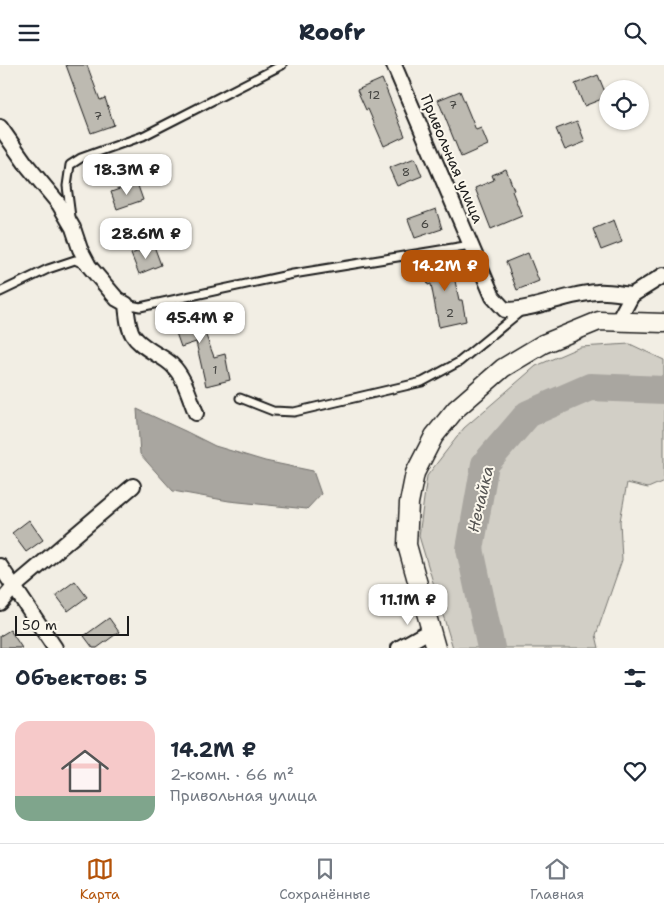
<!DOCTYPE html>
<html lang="ru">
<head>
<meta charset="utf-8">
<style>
  body { margin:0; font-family:"Shantell Sans",sans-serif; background:#f6f6f7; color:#1f2937; height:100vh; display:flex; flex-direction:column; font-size:19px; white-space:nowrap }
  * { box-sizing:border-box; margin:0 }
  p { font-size:16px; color:#747a83 }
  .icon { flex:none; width:28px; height:28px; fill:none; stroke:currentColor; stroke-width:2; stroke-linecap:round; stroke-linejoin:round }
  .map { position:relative; height:583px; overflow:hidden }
  .sheet { display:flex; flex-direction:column; background:#fff; flex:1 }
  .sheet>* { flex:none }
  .fabs { position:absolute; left:599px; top:15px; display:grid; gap:10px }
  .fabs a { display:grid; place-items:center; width:50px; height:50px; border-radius:50%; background:#fff; box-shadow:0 1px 4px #0004; font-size:25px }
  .scale { position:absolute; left:15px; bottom:12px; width:114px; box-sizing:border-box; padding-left:5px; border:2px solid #1c1c1c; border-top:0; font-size:14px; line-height:18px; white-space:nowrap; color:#1c1c1c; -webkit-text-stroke:4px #fbf7ec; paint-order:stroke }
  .price { position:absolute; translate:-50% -42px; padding:0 11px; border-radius:10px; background:#fff; color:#222; font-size:16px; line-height:32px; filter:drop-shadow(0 1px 2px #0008) }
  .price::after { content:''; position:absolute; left:50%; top:30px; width:15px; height:11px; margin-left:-8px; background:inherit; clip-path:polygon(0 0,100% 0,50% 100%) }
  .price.current { background:#b45309; color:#fff }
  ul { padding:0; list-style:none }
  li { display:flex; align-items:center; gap:15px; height:125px; padding:0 15px }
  li span { display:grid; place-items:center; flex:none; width:140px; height:100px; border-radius:15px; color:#555 }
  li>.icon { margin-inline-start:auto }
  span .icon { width:60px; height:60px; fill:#fffc; stroke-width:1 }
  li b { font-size:21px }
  h2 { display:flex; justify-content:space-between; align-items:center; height:60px; padding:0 15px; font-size:21px }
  header { display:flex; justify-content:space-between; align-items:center; height:65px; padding:0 15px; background:#fff; font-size:22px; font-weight:800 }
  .tab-bar { display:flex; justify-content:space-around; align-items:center; height:70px; border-top:1px solid #e0e1e3; background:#fff; font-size:14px; color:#747a83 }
  .tab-bar a { display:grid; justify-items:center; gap:2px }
  .tab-bar .current { color:#b45309 }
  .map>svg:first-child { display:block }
</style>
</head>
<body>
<header><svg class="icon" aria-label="menu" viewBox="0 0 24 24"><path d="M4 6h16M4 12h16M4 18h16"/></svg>Roofr<svg class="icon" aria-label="search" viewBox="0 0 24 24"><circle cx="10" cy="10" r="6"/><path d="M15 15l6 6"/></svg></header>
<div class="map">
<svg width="664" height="583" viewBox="0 0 664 583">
  <rect width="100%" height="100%" fill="#f2eee4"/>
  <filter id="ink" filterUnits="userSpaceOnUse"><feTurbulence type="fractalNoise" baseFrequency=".02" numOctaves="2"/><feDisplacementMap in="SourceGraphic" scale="10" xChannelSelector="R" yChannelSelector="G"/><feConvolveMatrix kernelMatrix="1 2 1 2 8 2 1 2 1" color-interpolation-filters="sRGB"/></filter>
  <g filter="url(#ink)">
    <path fill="#d2cfc6" stroke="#777671" d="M630,279L664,295V416L648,423L627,418L620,456L622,495L596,570L599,583H453L419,471L427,411L464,363L536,301L580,282Z"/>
    <path fill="#a9a6a0" stroke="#716f6b" d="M137,344L185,366L215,381L265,396L313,406L321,429L307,444L229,436L173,426L140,389Z"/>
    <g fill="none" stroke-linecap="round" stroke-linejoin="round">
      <path stroke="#a9a6a0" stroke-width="28" d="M491,583L470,484L485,399L528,349L590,322L664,325"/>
    </g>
    <g fill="#bdbab1" stroke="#1c1c1c">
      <path d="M66,0H87L100,35L105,33L114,60L91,68Z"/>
      <path d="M598,10L607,32L584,41L575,19Z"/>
      <path d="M382,14L405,71L384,81L368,44L366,45L357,25Z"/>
      <path d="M460,26L476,65L481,63L488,80L461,92L438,35Z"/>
      <path d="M577,56L585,77L565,85L556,64Z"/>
      <path d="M415,93L422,111L397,121L389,103Z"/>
      <path d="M506,104L514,125L512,126L522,151L491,164L475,123L494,115L492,110Z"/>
      <path d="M137,118L143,135L117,144L111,127Z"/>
      <path d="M436,144L442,164L415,173L408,154Z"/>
      <path d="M614,155L622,177L601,185L593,164Z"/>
      <path d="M154,181L161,200L139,209L131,189Z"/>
      <path d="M528,188L539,216L517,225L506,197Z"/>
      <path d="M450,192L459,235H462L466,256L439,262L431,219L428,220L423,198Z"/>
      <path d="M194,239L214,292L225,289L230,315L206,321L196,277L181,282L169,248Z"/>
      <path d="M29,455L43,475L26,487L12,468Z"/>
      <path d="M75,516L87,532L68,546L56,530Z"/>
      <path d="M109,553L119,567L97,583H93L84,571Z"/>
      <path d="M10,565L22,583H0V571Z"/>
    </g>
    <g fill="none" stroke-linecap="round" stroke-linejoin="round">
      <g stroke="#1c1c1c" stroke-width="11">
        <g id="service">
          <path d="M71,152L67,121L70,100L81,93L143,71L282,0"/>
          <path d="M0,227L48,204L75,195L86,200"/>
          <path d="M126,239L140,242L293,209L471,180"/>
          <path d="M240,333L273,346L294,347L422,317L459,297L520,247"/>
        </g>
      </g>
      <g stroke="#1c1c1c" stroke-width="18">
        <g id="minor">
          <path d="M394,0L493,232L505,245C536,245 565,229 597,227C608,226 621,229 632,230"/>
          <path d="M0,62L26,99L59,139L73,163L80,184L89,201L117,234L126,239C129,269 130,273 156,289C161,292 167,295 172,300C185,313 189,331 196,348"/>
          <path d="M618,256L632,230L664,210"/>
          <path d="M0,501L55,583"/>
          <path d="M0,538L14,522L133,421"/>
          <path d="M399,583L431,565"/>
        </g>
      </g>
      <g stroke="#1c1c1c" stroke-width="21">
        <path id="tertiary" d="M436,583L407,480L409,438L415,408L434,371L456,344L503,303L543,279L599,256L664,258"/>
      </g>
      <use href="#service" stroke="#fbf7ec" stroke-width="7"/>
      <use href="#minor" stroke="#fbf7ec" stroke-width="14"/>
      <use href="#tertiary" stroke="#fbf7ec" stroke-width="18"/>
    </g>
  </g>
  <g text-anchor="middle" stroke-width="4" stroke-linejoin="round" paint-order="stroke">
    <g font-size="12" fill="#444441">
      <text x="374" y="34">12</text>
      <text x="453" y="44">7</text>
      <text x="98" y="55">7</text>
      <text x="406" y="111">8</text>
      <text x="425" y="163">6</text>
      <text x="450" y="252">2</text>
      <text x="215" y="309">1</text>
    </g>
    <g font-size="15" fill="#1c1c1c" stroke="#fbf7ec">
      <text transform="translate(452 94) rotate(67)" y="5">Привольная улица</text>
    </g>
    <g font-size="16" font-style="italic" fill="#545351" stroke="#fbf7ec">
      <text transform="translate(480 434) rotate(-77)" y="6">Нечайка</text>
    </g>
  </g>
</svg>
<div class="fabs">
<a><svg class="icon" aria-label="locate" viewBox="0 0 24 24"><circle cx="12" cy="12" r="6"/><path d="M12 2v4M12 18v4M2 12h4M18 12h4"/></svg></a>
</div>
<div class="scale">50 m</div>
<b class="price" style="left:127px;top:131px">18.3M ₽</b>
<b class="price" style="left:146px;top:195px">28.6M ₽</b>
<b class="price current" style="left:445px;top:227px">14.2M ₽</b>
<b class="price" style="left:200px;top:279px">45.4M ₽</b>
<b class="price" style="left:408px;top:561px">11.1M ₽</b>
</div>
<section class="sheet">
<h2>Объектов: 5<svg class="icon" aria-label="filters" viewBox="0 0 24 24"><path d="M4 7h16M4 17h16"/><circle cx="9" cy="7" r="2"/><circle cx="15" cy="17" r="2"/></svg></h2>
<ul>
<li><span style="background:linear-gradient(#f6c9c9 75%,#7fa58c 0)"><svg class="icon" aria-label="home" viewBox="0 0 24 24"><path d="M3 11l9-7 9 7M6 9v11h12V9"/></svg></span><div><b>14.2M ₽</b><p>2-комн. · 66 m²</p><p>Привольная улица</p></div><svg class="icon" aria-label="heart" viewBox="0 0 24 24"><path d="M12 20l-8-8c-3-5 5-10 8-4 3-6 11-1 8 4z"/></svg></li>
</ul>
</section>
<nav class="tab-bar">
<a class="current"><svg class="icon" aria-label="map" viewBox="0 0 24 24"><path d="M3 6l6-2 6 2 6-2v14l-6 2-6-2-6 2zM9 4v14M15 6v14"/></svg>Карта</a>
<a><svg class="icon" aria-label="saved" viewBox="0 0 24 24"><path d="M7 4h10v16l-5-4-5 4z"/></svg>Сохранённые</a>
<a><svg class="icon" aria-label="home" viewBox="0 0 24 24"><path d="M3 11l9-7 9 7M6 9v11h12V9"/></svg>Главная</a>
</nav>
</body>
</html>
